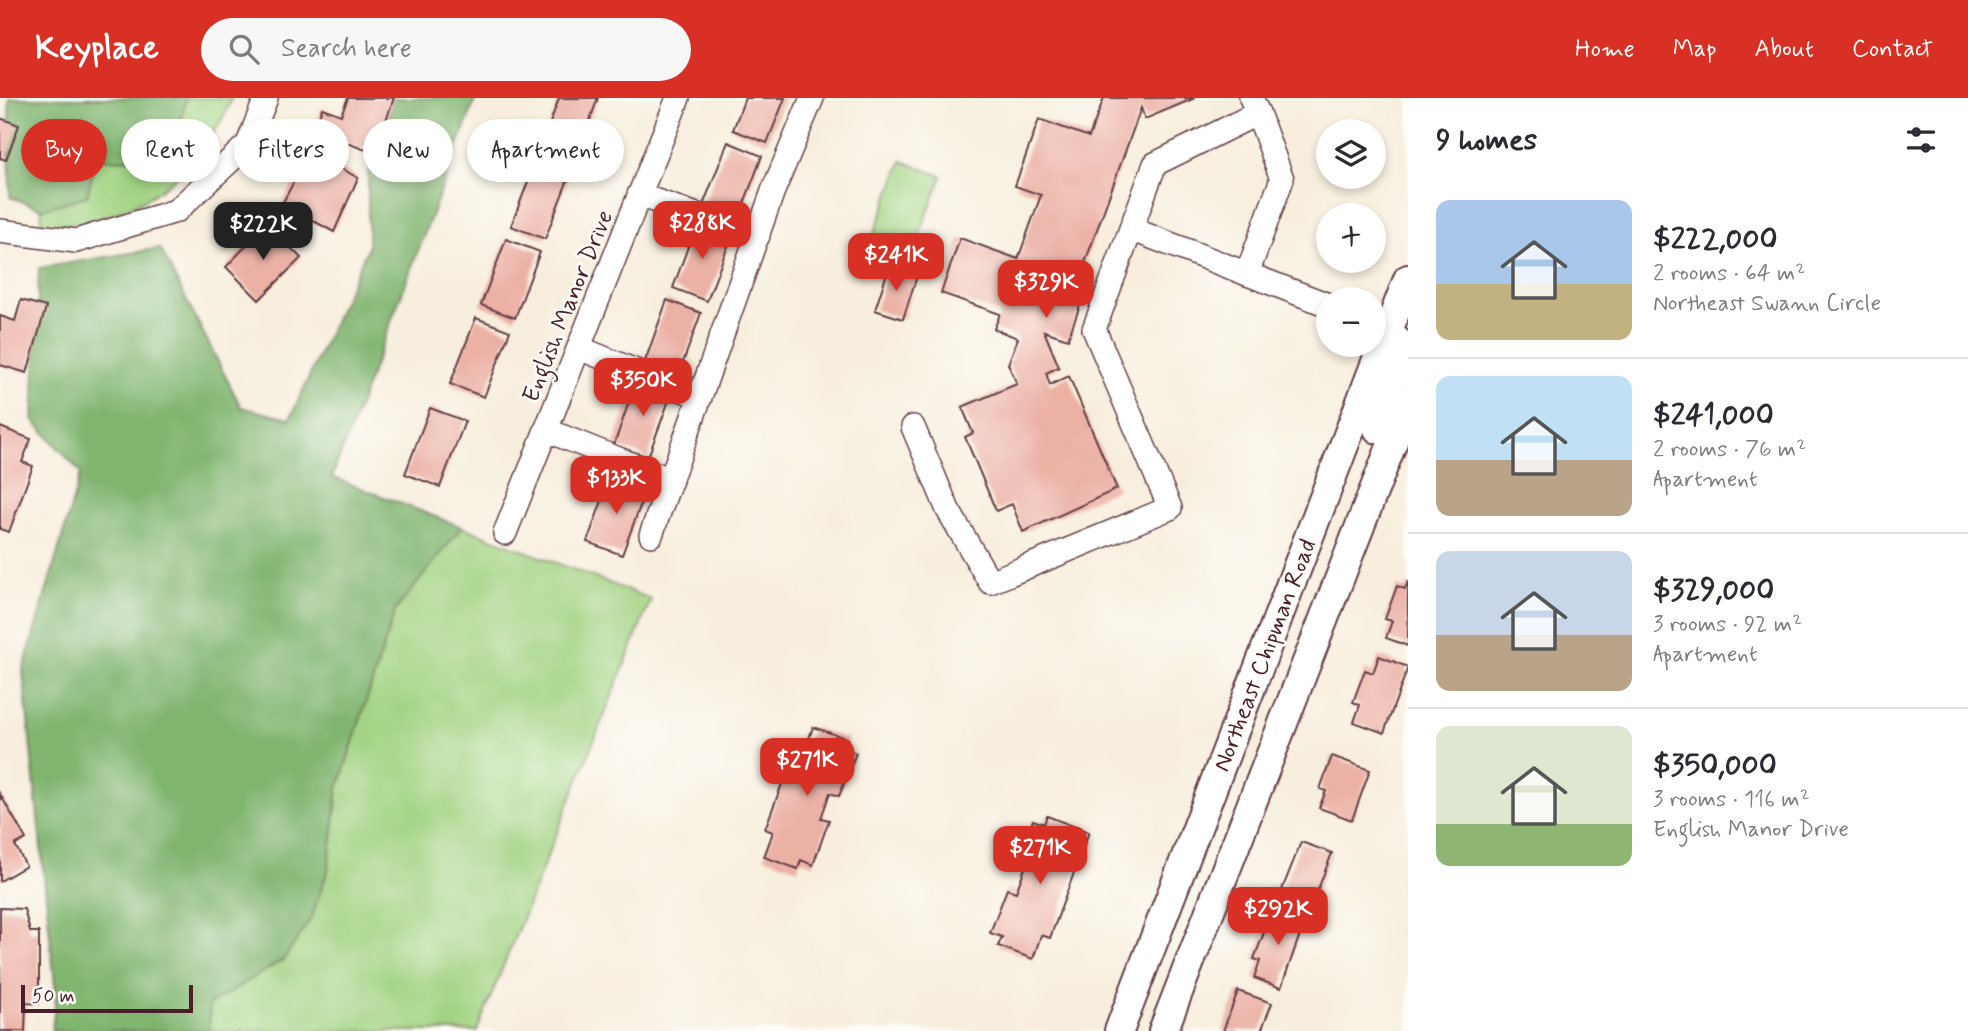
<!DOCTYPE html>
<html lang="en">
<head>
<meta charset="utf-8">
<style>
  body { margin:0; font-family:Mynerve,sans-serif; background:#f7f7f7; color:#2b2b33; height:100vh; display:flex; flex-direction:column; font-size:26px; white-space:nowrap }
  * { box-sizing:border-box; margin:0 }
  p { font-size:23px; color:#7c7c81 }
  .icon { flex:none; width:38px; height:38px; fill:none; stroke:currentColor; stroke-width:2; stroke-linecap:round; stroke-linejoin:round }
  .map { position:relative; flex:1; overflow:hidden }
  .sheet { display:flex; flex-direction:column; background:#fff; width:560px }
  .sheet>* { flex:none }
  .top-card { position:absolute; left:21px; top:21px; width:665px; height:63px; display:flex; gap:14px }
  .tools { position:absolute; left:1316px; top:21px; display:grid; gap:14px }
  .tools a { display:grid; place-items:center; width:70px; height:70px; border-radius:50%; background:#fff; box-shadow:0 4px 10px #0003; font-size:35px }
  .scale { position:absolute; left:21px; bottom:18px; width:172px; box-sizing:border-box; padding-left:7px; border:4px solid #4a1f2b; border-top:0; font-size:19px; line-height:24px; white-space:nowrap; color:#4a1f2b; -webkit-text-stroke:5px #fdfcf7; paint-order:stroke }
  .price { position:absolute; translate:-50% -60px; padding:0 16px; border-radius:14px; background:#d93025; color:#fff; font-size:23px; line-height:46px; filter:drop-shadow(0 2px 4px #0008) }
  .price::after { content:''; position:absolute; left:50%; top:42px; width:21px; height:16px; margin-left:-10px; background:inherit; clip-path:polygon(0 0,100% 0,50% 100%) }
  .price.current { background:#222; color:#fff }
  ul { padding:0; list-style:none }
  li { display:flex; align-items:center; gap:21px; height:175px; padding:0 28px }
  li+li { border-top:2px solid #e1e1e2 }
  li span { display:grid; place-items:center; flex:none; width:196px; height:140px; border-radius:14px; color:#555 }
  li>.icon { margin-inline-start:auto }
  span .icon { width:84px; height:84px; fill:#fffc; stroke-width:1 }
  li b { font-size:30px }
  h2 { display:flex; justify-content:space-between; align-items:center; height:84px; padding:0 28px; font-size:30px }
  .pill { padding:0 24px; border-radius:32px; background:#fff; box-shadow:0 4px 10px #0003; font-size:24px; line-height:63px }
  .pill.current { background:#d93025; color:#fff }
  header { display:flex; align-items:center; gap:42px; box-sizing:border-box; height:98px; padding:0 35px; background:#d93025; color:#fff }
  header strong { font-size:33px }
  nav { display:flex; gap:38px; margin-inline-start:auto; font-size:24px }
  .search { width:490px; height:63px; background:#f7f7f7; display:flex; align-items:center; gap:18px; box-sizing:border-box; padding:0 24px; border-radius:38px; color:#7c7c81; font-size:26px }
  main { display:flex; flex:1; min-height:0 }
  .map>svg:first-child { display:block }
</style>
</head>
<body>
<header>
<strong>Keyplace</strong>
<div class="search"><svg class="icon" aria-label="search" viewBox="0 0 24 24"><circle cx="10" cy="10" r="6"/><path d="M15 15l6 6"/></svg>Search here</div>
<nav><a>Home</a><a>Map</a><a>About</a><a>Contact</a></nav>
</header>
<main>
<div class="map">
<svg width="1408" height="933" viewBox="0 0 1408 933">
  <rect width="100%" height="100%" fill="#fdfcf7"/>
  <filter id="ink" filterUnits="userSpaceOnUse"><feTurbulence type="fractalNoise" baseFrequency=".0143" numOctaves="2"/><feDisplacementMap in="SourceGraphic" scale="14" xChannelSelector="R" yChannelSelector="G"/><feConvolveMatrix kernelMatrix="1 2 1 2 8 2 1 2 1" color-interpolation-filters="sRGB"/></filter>
  <filter id="wash" filterUnits="userSpaceOnUse"><feTurbulence type="fractalNoise" baseFrequency=".00686" numOctaves="4" result="noise"/><feDisplacementMap in="SourceGraphic" scale="28" xChannelSelector="R" yChannelSelector="G"/><feGaussianBlur stdDeviation="1.57" result="paint"/><feColorMatrix in="noise" values="0 0 0 0 0 0 0 0 0 0 0 0 0 0 0 0 0 1.4 0 .05"/><feComposite in="paint" operator="in"/></filter>
  <g filter="url(#wash)">
    <rect width="100%" height="100%" fill="#f7eedd"/>
    <g fill="#a1d382" stroke="#767956" stroke-width="2">
      <path d="M186,0H232C207,59 162,103 100,120C82,126 60,126 41,129L42,111L87,98L96,61L133,62L180,29Z"/>
      <path d="M902,63L942,78L911,158L871,143Z"/>
      <path d="M462,429L651,501L477,933H210L208,907L284,861L328,772L338,691L395,513Z"/>
    </g>
    <g fill="#80b570" stroke="#656a4e" stroke-width="2">
      <path d="M9,0H186L180,28L133,62L96,61L87,98L42,111L10,99Z"/>
      <path d="M394,0H476L332,379L462,429L395,513L338,691L328,772L312,819L284,861L209,907L210,933H52L56,897L23,573L81,375L33,322L39,170L160,150L241,309L290,321L368,149V75Z"/>
    </g>
    <g id="blocks">
      <g fill="#ecb1a5">
        <path d="M348,0H394L374,55L314,33L322,10L341,17Z"/>
        <path d="M559,0H598L575,62L541,50Z"/>
        <path d="M745,0H785L767,45L733,32Z"/>
        <path d="M1104,0H1195L1145,21L1141,10L1078,184L1087,188L1068,241L1044,233L1059,269L1046,275L1050,287L1069,278L1117,391L1023,434L1012,406L996,413L965,339L973,335L962,309L1017,286L1008,266L1018,240L994,231L1000,216L941,195L960,140L1018,161L1041,97L1015,88L1039,21L1089,39Z"/>
        <path d="M0,20L19,27L6,62L0,60Z"/>
        <path d="M728,44L762,58L737,124L702,110Z"/>
        <path d="M310,53L358,80L334,134L282,106Z"/>
        <path d="M536,63L570,76L545,141L511,128Z"/>
        <path d="M697,124L732,137L707,203L673,190Z"/>
        <path d="M267,126L301,160L259,202L226,169Z"/>
        <path d="M506,141L540,154L515,220L481,207Z"/>
        <path d="M889,169L917,178L903,221L875,212Z"/>
        <path d="M21,202L46,209L27,275L0,267V218L15,223Z"/>
        <path d="M667,202L701,215L677,281L643,269Z"/>
        <path d="M476,220L510,233L484,299L450,286Z"/>
        <path d="M637,281L672,294L648,359L614,347Z"/>
        <path d="M430,310L465,323L440,389L405,376Z"/>
        <path d="M0,329L31,341L22,364L33,368L9,434L0,431Z"/>
        <path d="M611,378L646,392L622,457L587,444Z"/>
        <path d="M1408,483V548L1386,540L1392,523L1385,521L1397,488L1405,491Z"/>
        <path d="M1379,558L1408,569L1384,635L1354,624L1360,607L1353,604L1365,572L1373,575Z"/>
        <path d="M813,629L848,641L844,651L856,655L839,698L830,695L821,720L829,722L813,767L801,762L798,771L764,759L773,734L765,731L796,649L805,652Z"/>
        <path d="M1332,658L1370,672L1352,722L1319,710L1326,693L1320,691Z"/>
        <path d="M0,696L26,741L15,747L26,768L0,783Z"/>
        <path d="M1047,718L1089,734L1050,840L1041,837L1033,861L998,848L1002,839L990,835L1007,791L1016,794L1025,770L1017,767L1033,722L1044,726Z"/>
        <path d="M1301,744L1332,755L1313,804L1282,792Z"/>
        <path d="M0,810L24,811L30,834H39V906L26,905L25,933H0Z"/>
        <path d="M1273,811L1305,822L1281,890L1254,880L1260,863L1254,861Z"/>
        <path d="M1238,893L1272,905L1261,933H1223Z"/>
      </g>
    </g>
  </g>
  <g filter="url(#ink)">
    <use href="#blocks" fill-opacity="0" stroke="#643e46" stroke-width="2"/>
    <g fill="none" stroke-linecap="round" stroke-linejoin="round">
      <g stroke="#643e46" stroke-width="26">
        <g id="minor">
          <path d="M639,97L758,138"/>
          <path d="M1131,131L1328,207"/>
          <path d="M0,133L76,143L176,113L248,46L266,0"/>
          <path d="M1247,176L1282,81L1258,15"/>
          <path d="M579,250L700,299"/>
          <path d="M913,329L948,412L990,484L1170,410L1094,231L1155,66L1258,15L1251,0"/>
          <path d="M546,332L671,382"/>
          <path d="M505,435L678,0"/>
          <path d="M651,437L773,93L812,0"/>
        </g>
      </g>
      <g stroke="#643e46" stroke-width="32">
        <g id="major">
          <path d="M1378,331L1400,274L1404,249L1388,235"/>
          <path d="M1119,933L1408,181"/>
          <path d="M1163,933L1408,305"/>
        </g>
      </g>
      <use href="#minor" stroke="#fff" stroke-width="23"/>
      <use href="#major" stroke="#fff" stroke-width="28"/>
    </g>
  </g>
  <g text-anchor="middle" stroke-width="5" stroke-linejoin="round" paint-order="stroke">
    <g font-size="24" fill="#4a1f2b" stroke="#fdfcf7">
      <text transform="translate(567 208) rotate(-68)" y="8">English Manor Drive</text>
      <text transform="translate(1264 557) rotate(-69)" y="8">Northeast Chipman Road</text>
    </g>
  </g>
</svg>
<div class="tools">
<a><svg class="icon" aria-label="layers" viewBox="0 0 24 24"><path d="M12 4l9 5-9 5-9-5zM3 14l9 5 9-5"/></svg></a>
<a>+</a>
<a>−</a>
</div>
<div class="scale">50 m</div>
<b class="price" style="left:702px;top:163px">$288K</b>
<b class="price current" style="left:263px;top:164px">$222K</b>
<b class="price" style="left:896px;top:195px">$241K</b>
<b class="price" style="left:1046px;top:222px">$329K</b>
<b class="price" style="left:643px;top:320px">$350K</b>
<b class="price" style="left:616px;top:418px">$133K</b>
<b class="price" style="left:807px;top:700px">$271K</b>
<b class="price" style="left:1040px;top:788px">$271K</b>
<b class="price" style="left:1278px;top:849px">$292K</b>
<div class="top-card">
<a class="pill current">Buy</a>
<a class="pill">Rent</a>
<a class="pill">Filters</a>
<a class="pill">New</a>
<a class="pill">Apartment</a>
</div>
</div>
<section class="sheet">
<h2>9 homes<svg class="icon" aria-label="filters" viewBox="0 0 24 24"><path d="M4 7h16M4 17h16"/><circle cx="9" cy="7" r="2"/><circle cx="15" cy="17" r="2"/></svg></h2>
<ul>
<li><span style="background:linear-gradient(#a9c7e8 60%,#c2b280 0)"><svg class="icon" aria-label="home" viewBox="0 0 24 24"><path d="M3 11l9-7 9 7M6 9v11h12V9"/></svg></span><div><b>$222,000</b><p>2 rooms · 64 m²</p><p>Northeast Swann Circle</p></div></li>
<li><span style="background:linear-gradient(#bfe0f5 60%,#b9a48a 0)"><svg class="icon" aria-label="home" viewBox="0 0 24 24"><path d="M3 11l9-7 9 7M6 9v11h12V9"/></svg></span><div><b>$241,000</b><p>2 rooms · 76 m²</p><p>Apartment</p></div></li>
<li><span style="background:linear-gradient(#c9d6e8 60%,#b9a48a 0)"><svg class="icon" aria-label="home" viewBox="0 0 24 24"><path d="M3 11l9-7 9 7M6 9v11h12V9"/></svg></span><div><b>$329,000</b><p>3 rooms · 92 m²</p><p>Apartment</p></div></li>
<li><span style="background:linear-gradient(#dfe7d0 70%,#8fb573 0)"><svg class="icon" aria-label="home" viewBox="0 0 24 24"><path d="M3 11l9-7 9 7M6 9v11h12V9"/></svg></span><div><b>$350,000</b><p>3 rooms · 116 m²</p><p>English Manor Drive</p></div></li>
</ul>
</section>
</main>
</body>
</html>
